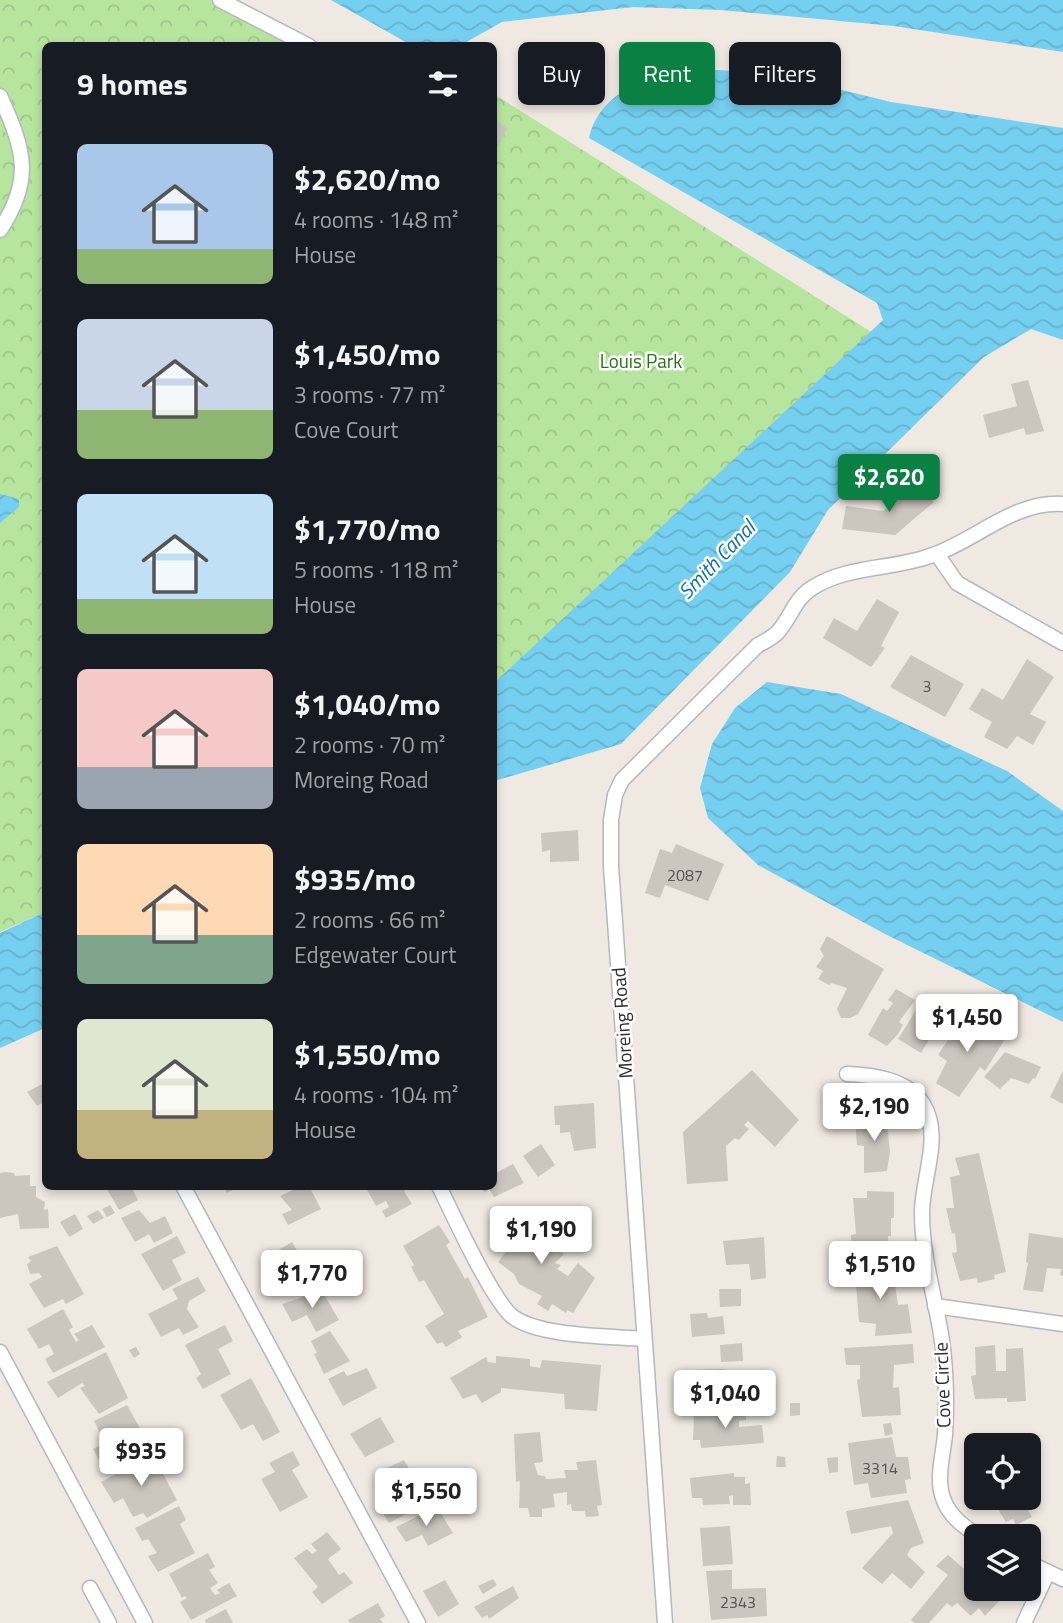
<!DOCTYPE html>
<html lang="en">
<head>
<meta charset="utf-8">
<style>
  body { margin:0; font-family:"Titillium Web",sans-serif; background:#242831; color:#f1f3f6; height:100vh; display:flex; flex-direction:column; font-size:26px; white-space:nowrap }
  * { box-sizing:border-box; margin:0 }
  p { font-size:23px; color:#9ea1a6 }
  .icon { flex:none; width:38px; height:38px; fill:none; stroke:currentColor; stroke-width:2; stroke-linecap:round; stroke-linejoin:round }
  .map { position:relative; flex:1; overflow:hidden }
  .drawer { position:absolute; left:42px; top:42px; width:455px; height:1148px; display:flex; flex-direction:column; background:#171b24; border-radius:10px; box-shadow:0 4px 10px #0003 }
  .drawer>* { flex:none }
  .banner { position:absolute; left:518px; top:42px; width:439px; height:63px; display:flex; gap:14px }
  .tools { position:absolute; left:964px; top:1433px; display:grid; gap:14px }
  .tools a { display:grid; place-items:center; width:77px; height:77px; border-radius:10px; background:#171b24; box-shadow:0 4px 10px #0003; font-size:35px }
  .price { position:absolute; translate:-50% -60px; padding:0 16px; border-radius:7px; background:#fff; color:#222; font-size:23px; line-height:46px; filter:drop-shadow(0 2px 4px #0008) }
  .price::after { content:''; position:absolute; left:50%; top:42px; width:21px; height:16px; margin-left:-10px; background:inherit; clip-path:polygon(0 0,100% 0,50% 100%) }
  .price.on { background:#0b8043; color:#fff }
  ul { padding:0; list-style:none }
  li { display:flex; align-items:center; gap:21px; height:175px; padding:0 35px }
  li span { display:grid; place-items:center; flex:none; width:196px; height:140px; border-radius:10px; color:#555 }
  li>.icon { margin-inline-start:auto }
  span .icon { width:84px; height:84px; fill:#fffc; stroke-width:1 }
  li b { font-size:30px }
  h2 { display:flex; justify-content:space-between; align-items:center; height:84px; padding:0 35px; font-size:30px }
  .tag { padding:0 24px; border-radius:10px; background:#171b24; box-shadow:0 4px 10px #0003; font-size:24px; line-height:63px }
  .tag.on { background:#0b8043; color:#fff }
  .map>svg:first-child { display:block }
</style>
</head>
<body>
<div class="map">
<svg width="1063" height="1623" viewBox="0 0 1063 1623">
  <defs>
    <pattern id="park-crowns" width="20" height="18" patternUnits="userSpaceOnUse" patternTransform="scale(1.75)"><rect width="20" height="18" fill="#b6e59e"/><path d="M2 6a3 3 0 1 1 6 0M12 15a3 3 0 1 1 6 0" fill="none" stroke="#9dc588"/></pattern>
    <pattern id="water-waves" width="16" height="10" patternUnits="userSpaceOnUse" patternTransform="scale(1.75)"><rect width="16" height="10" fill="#75cff0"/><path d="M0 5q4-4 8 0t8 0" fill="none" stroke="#66b2ce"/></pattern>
  </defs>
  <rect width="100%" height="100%" fill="#efe9e1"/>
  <g fill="url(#park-crowns)">
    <path d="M0,0H213L308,45L46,46L45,912L0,932Z"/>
    <path d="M497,96L884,340L494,693V97Z"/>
  </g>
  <g fill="url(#water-waves)">
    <path d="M331,0H1063V52L894,26L721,10L633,7L502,22L461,45H411Z"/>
    <path d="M716,70L773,73L891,102L1063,128V340L1031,329L984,357L828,510L790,572L621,744L494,781V683L883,320L877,303L589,138C603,81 666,73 716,70Z"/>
    <path d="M0,494L19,499V507L0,523Z"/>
    <path d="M767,682L841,694L1007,771L1063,811V1022L885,934L758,865L708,818L700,788L712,744L735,708Z"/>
    <path d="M45,912V1028L0,1048V933Z"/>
  </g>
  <g fill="#cbc7bf">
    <path d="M494,120L508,128L496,149L494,148Z"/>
    <path d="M1028,380L1044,431L1026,435L1024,428L989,438L983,415L1017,406L1011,384Z"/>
    <path d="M915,482L934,502L895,535L842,529L846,506L883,511Z"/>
    <path d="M877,599L899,612L881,646L885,648L871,667L823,638L834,618L857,631Z"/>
    <path d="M911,655L964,684L945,717L890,687Z"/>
    <path d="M1027,659L1054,677L1030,714L1046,722L1033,745L1017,736L1007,749L984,737L992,722L969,709L982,688L1003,700Z"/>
    <path d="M578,830L579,861L550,862V850L542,852L541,833Z"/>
    <path d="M676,844L724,864L708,901L665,885L660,898L645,893L660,849L672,853Z"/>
    <path d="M827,936L884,969L858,1014L850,1018H841L837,1009L847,988L831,983L829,985L818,979L823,971L816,967L824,956L820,949Z"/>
    <path d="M896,989L915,1000L899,1022L903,1025L898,1034L887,1046L868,1035L883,1008L887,1011L893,1003L888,1000Z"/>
    <path d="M926,994L958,1014L946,1033L939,1029L934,1037L931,1036L921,1053L898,1039Z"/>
    <path d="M965,1014L1005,1039L985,1071L980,1067L959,1097L936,1083L947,1061L938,1055Z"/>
    <path d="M1005,1052L1041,1067L1035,1079L1033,1078L1029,1084L1011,1078L1000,1089L984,1077Z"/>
    <path d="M752,1070L799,1120L775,1147L748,1121L744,1125L749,1129L739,1140L735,1138L726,1146L728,1181L687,1184L683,1132Z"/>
    <path d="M1063,1071V1104L1050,1097Z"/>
    <path d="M46,1082V1101L37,1106L27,1092Z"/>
    <path d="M594,1103L596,1148L574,1151L570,1132L560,1133V1125H555L554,1106Z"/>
    <path d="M886,1115L890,1151L887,1171L864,1173V1146L857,1145L855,1119Z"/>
    <path d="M541,1144L555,1165L538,1177L523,1156Z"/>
    <path d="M979,1153L1006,1272L994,1275L995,1279L978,1283L977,1278L960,1281L952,1253L957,1252L955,1233L952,1234L946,1208H954L950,1177L960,1175L955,1158Z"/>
    <path d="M513,1164L524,1183L494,1197L489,1189L484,1192L481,1186H494V1174Z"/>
    <path d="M6,1172L14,1173L15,1176L30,1175V1186H36V1197L45,1202L44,1210L48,1209L49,1228L20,1229L18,1214L0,1218V1173Z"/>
    <path d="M105,1186H131L138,1200L119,1210Z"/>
    <path d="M223,1186H240L227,1193Z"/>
    <path d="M301,1186H309L321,1209L288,1225L282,1214L292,1210L280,1196Z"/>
    <path d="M365,1186H412L404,1191L412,1204L386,1218L382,1211L389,1207L386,1201L376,1206Z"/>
    <path d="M867,1191L894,1192V1218H891V1236H888L889,1257L852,1259L851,1235L856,1234L853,1198H867Z"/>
    <path d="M110,1205L115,1213L107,1217L102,1209Z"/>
    <path d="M528,1208L543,1216L534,1229L541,1236L532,1247L536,1251L545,1240L564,1254L555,1263L561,1265L557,1269L568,1276L578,1263L595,1278L573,1313L567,1310L566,1313L552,1304L548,1311L537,1304L542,1296L519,1284L514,1274L498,1262L508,1249L494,1240L508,1223L515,1225Z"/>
    <path d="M98,1210L104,1218L93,1224L87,1216Z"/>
    <path d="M139,1210L150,1223L165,1216L173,1233L154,1243L149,1234L135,1242L121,1218Z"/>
    <path d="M75,1214L83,1229L69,1237L60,1222Z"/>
    <path d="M439,1225L450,1242L446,1245L465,1279L468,1277L488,1317L458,1331L462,1337L446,1347L442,1342L437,1344L425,1326L444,1314L424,1280L419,1282L411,1267L414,1265L403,1246Z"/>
    <path d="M1029,1233L1063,1238V1276L1060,1275L1061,1269L1047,1268L1043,1292L1023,1290L1028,1263L1026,1262Z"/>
    <path d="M177,1236L186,1253L172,1260L182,1280L163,1291L141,1254Z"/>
    <path d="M764,1237L766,1278L751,1280L749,1264L726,1265L723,1241Z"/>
    <path d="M292,1242L315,1281L290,1295L280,1278L282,1277L274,1264L278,1262L273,1253Z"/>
    <path d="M57,1246L84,1294L66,1304L63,1299L44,1308L29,1284L42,1277L39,1273L30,1274L27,1264L31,1261L28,1257Z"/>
    <path d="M892,1265L898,1305L908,1304L912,1333L875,1336L876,1324L859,1322L856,1283H852L850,1268Z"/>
    <path d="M198,1277L206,1291L189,1301L187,1309L199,1327L183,1335L179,1328L161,1337L148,1314L178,1299L172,1289Z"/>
    <path d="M719,1289H741V1306L720,1307Z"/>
    <path d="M322,1291L339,1320L316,1332L307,1315L292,1322L282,1304Z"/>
    <path d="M63,1309L73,1327L69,1330L76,1342L79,1340L74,1334L92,1325L105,1347L53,1373L45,1359L54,1354L49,1344L39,1349L27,1329Z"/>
    <path d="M707,1313L708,1318L723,1316L725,1334L692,1337L690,1314Z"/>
    <path d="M225,1325L233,1341L218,1349L231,1374L203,1389L196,1378L201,1374L185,1345Z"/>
    <path d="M330,1331L350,1361L324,1374L314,1354L317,1353L311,1341Z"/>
    <path d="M742,1343L743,1361L721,1362L720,1345Z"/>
    <path d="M913,1344L914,1363L894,1365L893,1388L899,1387L901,1415L862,1417L857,1380L860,1379V1365H846L844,1348Z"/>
    <path d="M995,1345L996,1371H1006V1349L1023,1348L1026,1401L1007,1402V1398L975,1399L971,1376L976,1375L975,1347Z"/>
    <path d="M136,1347L140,1354L134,1358L129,1350Z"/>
    <path d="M106,1352L128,1398L99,1414L80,1388L85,1386L82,1383L58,1398L47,1382Z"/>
    <path d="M496,1356L530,1359V1366L540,1368L542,1360L601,1365L597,1411L565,1409L564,1394L501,1388V1392L482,1403L476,1394L463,1399L450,1378L486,1357L488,1362L496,1363Z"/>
    <path d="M367,1368L377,1388L343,1406L328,1379L344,1371L347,1376Z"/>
    <path d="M724,1369V1381L747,1379L748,1392L693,1395L690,1370Z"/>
    <path d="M251,1378L280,1432L263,1441L253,1424L241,1430L220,1395Z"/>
    <path d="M790,1403H800V1415L790,1416Z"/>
    <path d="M127,1405L151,1448L105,1471L93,1449L105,1443L94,1421Z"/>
    <path d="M746,1410V1420L739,1421V1427L762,1425L764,1443L701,1448L700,1440H693L694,1415Z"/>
    <path d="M380,1417L395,1442L365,1457L350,1434Z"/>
    <path d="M891,1423L893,1434L885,1436L883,1424Z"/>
    <path d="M540,1432L543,1462L534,1463L538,1475L545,1476L546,1479L566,1478L564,1470H578L576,1462L596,1460L602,1505L597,1506L599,1516L586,1517L585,1511H572L571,1504L567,1505V1492L553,1494L555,1507L542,1509V1517H530L528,1508H519L520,1481L516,1482L514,1434Z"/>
    <path d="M892,1437L896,1457H908L911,1479L905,1480L907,1493L871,1498L868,1483L854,1485L848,1443Z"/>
    <path d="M1009,1438L1014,1446H999Z"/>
    <path d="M987,1439L992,1446H976V1459L969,1449Z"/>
    <path d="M293,1451L300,1465L292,1470L308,1497L280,1512L261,1479L275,1472L269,1463Z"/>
    <path d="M153,1455L177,1500L147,1518L143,1513L133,1517L123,1498L114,1503L101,1482Z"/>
    <path d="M777,1456L785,1457L786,1467H776Z"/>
    <path d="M838,1457V1472L829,1473L827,1458Z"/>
    <path d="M404,1460L419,1485L428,1481L438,1498L389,1523L381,1510L397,1503L378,1472Z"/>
    <path d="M734,1473V1477H745V1484L750,1483L751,1505H733V1495L729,1496L730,1504L703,1505L702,1498H692L690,1478Z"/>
    <path d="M1029,1488L1037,1499L1026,1506L1032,1517L1016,1525L1013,1519L1006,1522L996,1506L1007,1498H1029Z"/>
    <path d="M908,1500L924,1543L911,1548L907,1555L925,1572L911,1589L892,1573L882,1584L862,1568L893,1533L891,1526L851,1534L846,1511Z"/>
    <path d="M179,1506L186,1520L180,1524L195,1553L158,1572L148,1556L157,1553L148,1539L142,1541L135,1528Z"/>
    <path d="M437,1507L453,1533L428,1546L422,1535L406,1542L396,1527Z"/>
    <path d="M730,1526L733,1564L703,1566L700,1528Z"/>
    <path d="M327,1532L341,1549L328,1559L339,1575L344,1572L353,1583L322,1604L312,1592L318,1587L294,1558L307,1549L312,1554L317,1551L311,1544Z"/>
    <path d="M208,1553L215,1567L209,1570L218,1583L210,1588L215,1595L220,1593L217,1590L229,1583L237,1596L191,1620L180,1602L187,1598L185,1596L182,1598L169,1574Z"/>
    <path d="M948,1555L976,1579V1589H989L1001,1599L985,1616L979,1608L971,1616L957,1603L952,1607L947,1603L929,1623H915L911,1620L948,1575L936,1566Z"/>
    <path d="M732,1570V1589L766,1588L767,1616L711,1620L706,1571Z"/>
    <path d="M493,1579L497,1585L483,1594L478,1586Z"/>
    <path d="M445,1580L459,1604L438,1617L423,1591Z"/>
    <path d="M513,1586L519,1598L489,1619L487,1615L482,1618L474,1607Z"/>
    <path d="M378,1603L385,1616L380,1619L383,1623H350L348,1620Z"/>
    <path d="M226,1609L233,1623H206L205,1620Z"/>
  </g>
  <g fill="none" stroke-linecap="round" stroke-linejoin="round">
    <g stroke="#b4b7c1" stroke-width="17">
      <g id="minor">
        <path d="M220,0L309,46"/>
        <path d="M0,96C24,149 34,179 0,230"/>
        <path d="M937,554L957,583L1063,643"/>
        <path d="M847,1074C873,1075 907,1079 923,1104C943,1137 922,1177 922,1213C922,1255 934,1293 941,1334C946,1366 947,1402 945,1435C943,1455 936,1479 943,1498C949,1516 963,1526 978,1536"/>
        <path d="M183,1186L418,1623"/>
        <path d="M439,1186C452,1213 493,1302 513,1317C541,1337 609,1336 644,1339"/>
        <path d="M935,1306L1063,1324"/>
        <path d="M0,1352L145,1623"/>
        <path d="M1029,1563L1063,1579"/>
        <path d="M90,1588L109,1623"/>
        <path d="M665,1623L611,866V820L615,795L622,780L758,645C764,642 771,638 776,634C790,620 794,599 812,588C848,565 891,570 930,556C976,541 1012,501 1063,504"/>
        <path d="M1024,1623L1048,1572"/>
      </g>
    </g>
    <use href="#minor" stroke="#fff" stroke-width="14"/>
  </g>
  <g text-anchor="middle" stroke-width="5" stroke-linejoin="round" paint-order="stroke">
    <g font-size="16" fill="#555452">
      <text x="927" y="692">3</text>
      <text x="685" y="881">2087</text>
      <text x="880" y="1474">3314</text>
      <text x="738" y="1608">2343</text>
    </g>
    <g font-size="19" fill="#2c6e1b" stroke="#fff">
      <text x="641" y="368">Louis Park</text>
    </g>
    <g font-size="19" fill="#2e2e2e" stroke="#fff">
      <text transform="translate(622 1023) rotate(-94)" y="7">Moreing Road</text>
      <text transform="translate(942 1385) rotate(-92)" y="7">Cove Circle</text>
    </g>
    <g font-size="21" font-style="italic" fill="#0d6fa3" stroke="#fff">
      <text transform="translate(717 560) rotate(-46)" y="7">Smith Canal</text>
    </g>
  </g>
</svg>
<div class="tools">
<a><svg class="icon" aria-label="locate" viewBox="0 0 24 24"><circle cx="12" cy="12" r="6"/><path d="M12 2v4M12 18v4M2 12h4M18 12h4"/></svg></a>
<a><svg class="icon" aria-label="layers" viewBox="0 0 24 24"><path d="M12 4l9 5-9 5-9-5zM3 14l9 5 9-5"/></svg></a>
</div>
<b class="price on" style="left:889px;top:514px">$2,620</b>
<b class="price" style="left:967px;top:1054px">$1,450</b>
<b class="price" style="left:874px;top:1143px">$2,190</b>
<b class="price" style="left:541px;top:1266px">$1,190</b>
<b class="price" style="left:880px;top:1301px">$1,510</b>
<b class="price" style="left:312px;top:1310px">$1,770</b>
<b class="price" style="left:725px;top:1430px">$1,040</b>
<b class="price" style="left:141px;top:1488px">$935</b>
<b class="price" style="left:426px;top:1528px">$1,550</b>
<div class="banner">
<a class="tag">Buy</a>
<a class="tag on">Rent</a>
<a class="tag">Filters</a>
</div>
<section class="drawer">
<h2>9 homes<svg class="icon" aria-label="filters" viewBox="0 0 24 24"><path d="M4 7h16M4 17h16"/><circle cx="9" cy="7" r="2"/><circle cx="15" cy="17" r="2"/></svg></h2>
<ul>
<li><span style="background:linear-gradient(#a9c7e8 75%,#8fb573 0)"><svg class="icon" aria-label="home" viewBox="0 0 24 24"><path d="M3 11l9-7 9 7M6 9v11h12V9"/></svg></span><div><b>$2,620/mo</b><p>4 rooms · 148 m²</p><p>House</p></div></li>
<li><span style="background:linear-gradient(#c9d6e8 65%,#8fb573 0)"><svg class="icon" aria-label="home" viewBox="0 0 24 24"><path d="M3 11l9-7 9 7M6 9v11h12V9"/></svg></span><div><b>$1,450/mo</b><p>3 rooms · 77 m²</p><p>Cove Court</p></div></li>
<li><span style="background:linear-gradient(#bfe0f5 75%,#8fb573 0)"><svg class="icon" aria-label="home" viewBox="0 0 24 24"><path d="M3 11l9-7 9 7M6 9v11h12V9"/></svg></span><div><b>$1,770/mo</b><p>5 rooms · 118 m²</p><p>House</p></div></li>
<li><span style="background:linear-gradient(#f6c9c9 70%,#9aa5b1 0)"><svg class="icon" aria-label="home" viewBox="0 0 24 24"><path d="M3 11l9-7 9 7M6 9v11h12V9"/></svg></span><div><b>$1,040/mo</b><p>2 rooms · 70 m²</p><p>Moreing Road</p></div></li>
<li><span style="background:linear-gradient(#ffd9b3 65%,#7fa58c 0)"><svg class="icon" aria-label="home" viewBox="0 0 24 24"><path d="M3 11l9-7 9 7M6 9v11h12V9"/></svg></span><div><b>$935/mo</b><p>2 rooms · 66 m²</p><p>Edgewater Court</p></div></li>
<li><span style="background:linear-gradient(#dfe7d0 65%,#c2b280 0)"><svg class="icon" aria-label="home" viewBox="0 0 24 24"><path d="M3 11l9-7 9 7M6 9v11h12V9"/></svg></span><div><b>$1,550/mo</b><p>4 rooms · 104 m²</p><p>House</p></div></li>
</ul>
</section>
</div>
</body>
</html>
